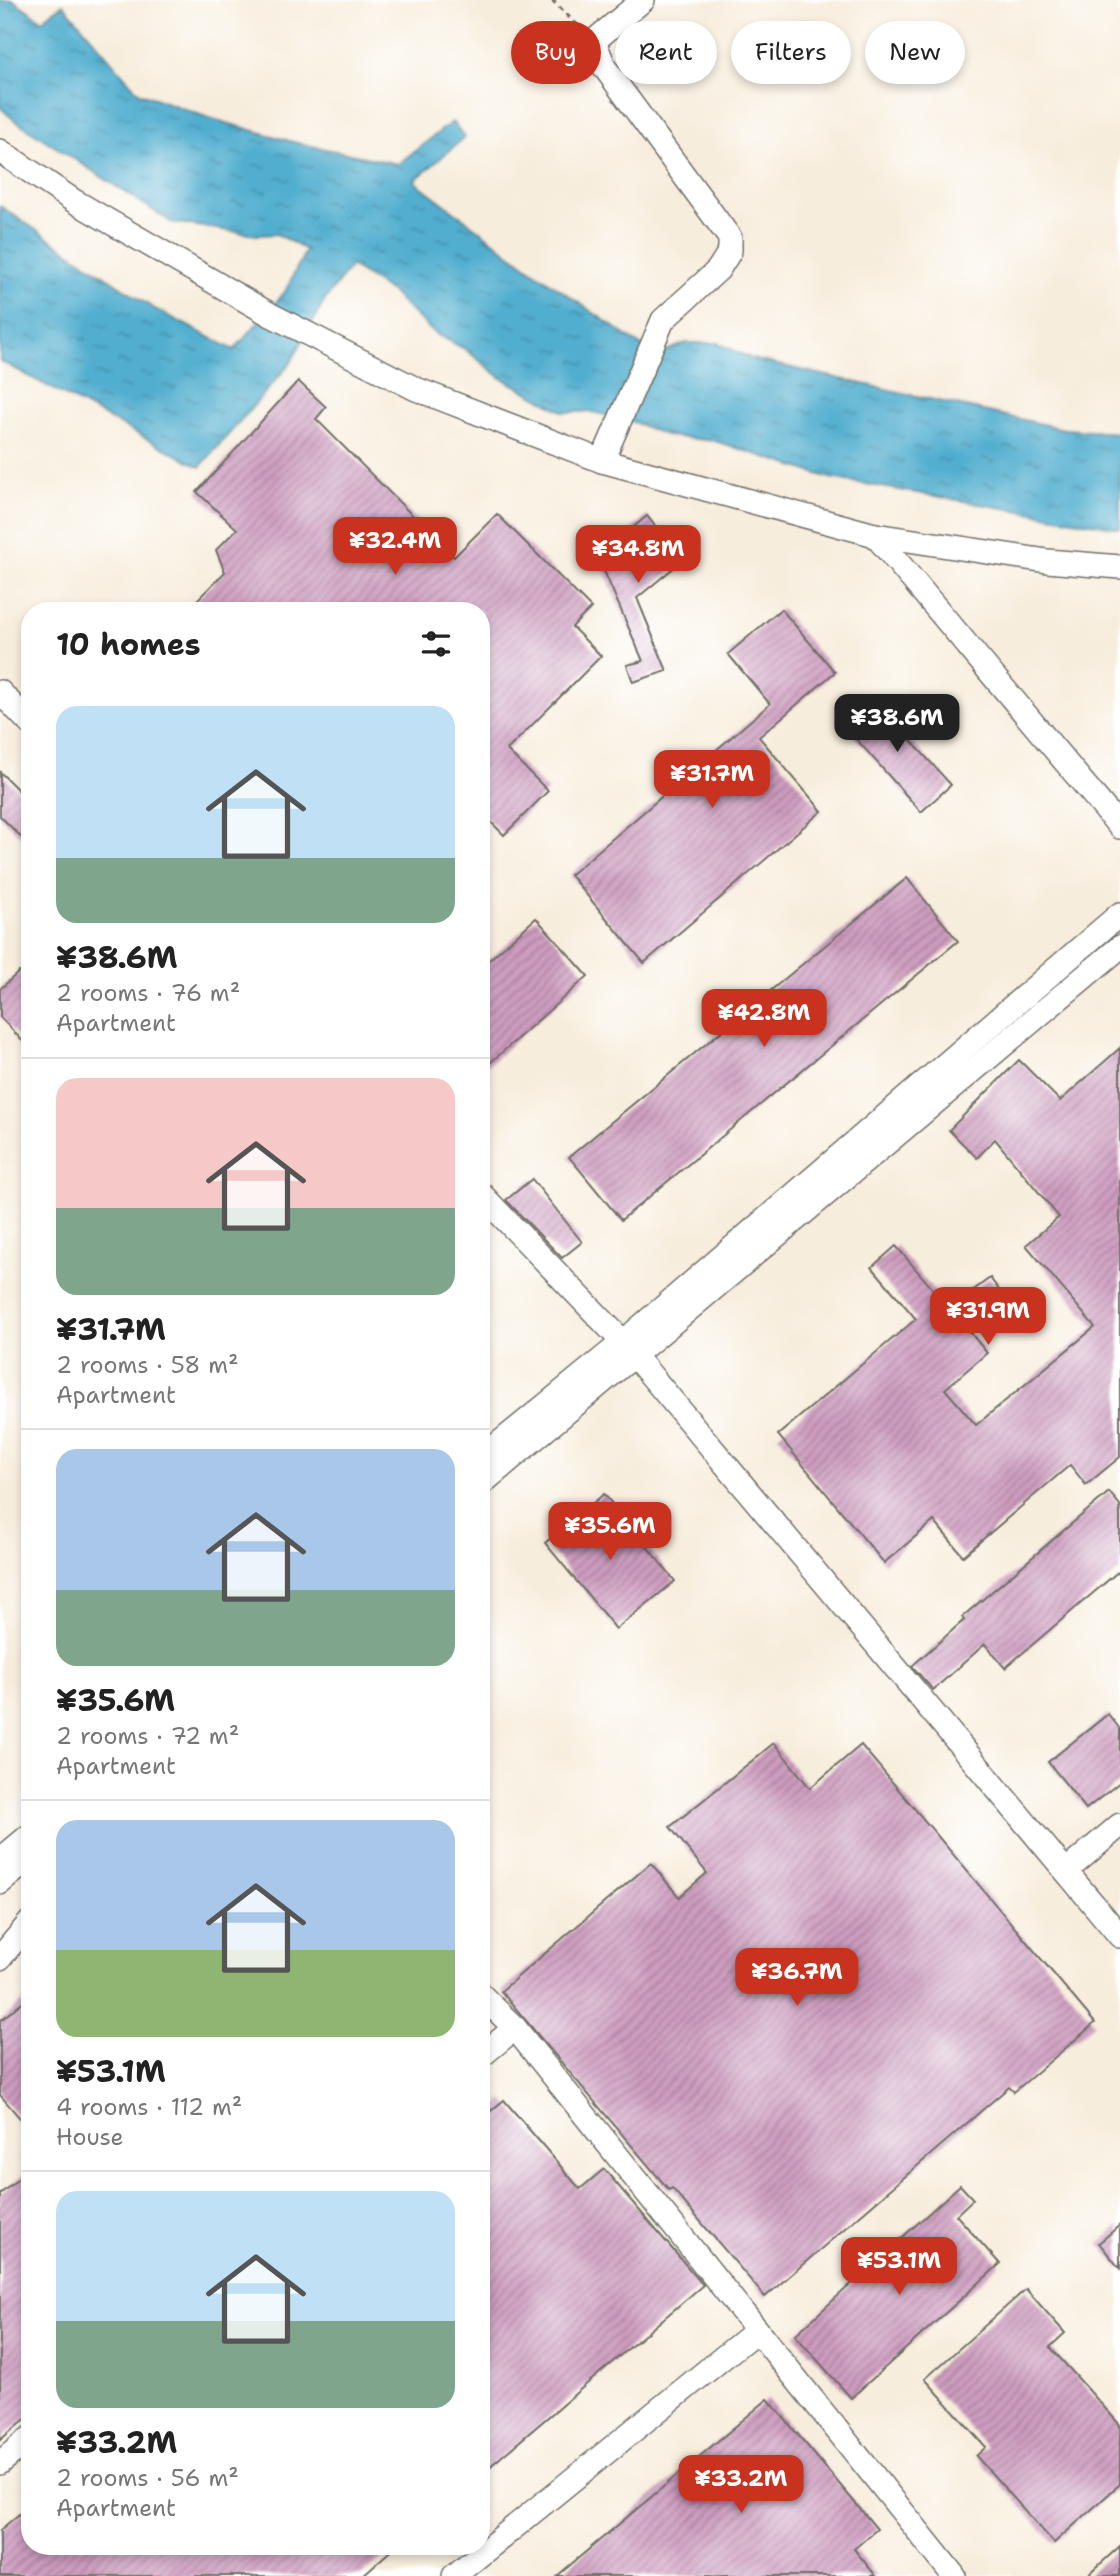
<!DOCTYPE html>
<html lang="en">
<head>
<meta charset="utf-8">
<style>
  body { margin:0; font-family:"Shantell Sans",sans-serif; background:#f2f2f2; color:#222; height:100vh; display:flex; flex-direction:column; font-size:26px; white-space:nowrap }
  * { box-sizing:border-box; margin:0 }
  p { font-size:23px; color:#767676 }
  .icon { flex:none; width:38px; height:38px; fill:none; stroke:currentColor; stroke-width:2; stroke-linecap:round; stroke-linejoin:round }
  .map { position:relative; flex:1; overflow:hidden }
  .side { position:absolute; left:21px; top:602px; width:469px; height:1953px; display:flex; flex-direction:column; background:#fff; border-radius:28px; box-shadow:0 4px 10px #0003 }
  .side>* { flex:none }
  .banner { position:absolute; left:511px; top:21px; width:504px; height:63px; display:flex; gap:14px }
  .price { position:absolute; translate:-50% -60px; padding:0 16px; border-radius:14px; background:#c8321e; color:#fff; font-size:23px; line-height:46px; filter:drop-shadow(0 2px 4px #0008) }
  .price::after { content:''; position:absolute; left:50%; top:42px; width:21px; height:16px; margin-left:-10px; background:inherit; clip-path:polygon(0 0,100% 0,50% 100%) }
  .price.current { background:#222; color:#fff }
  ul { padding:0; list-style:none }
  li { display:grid; align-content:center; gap:14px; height:371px; padding:0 35px }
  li+li { border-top:2px solid #e0e0e0 }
  li span { display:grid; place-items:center; height:217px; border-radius:21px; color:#555 }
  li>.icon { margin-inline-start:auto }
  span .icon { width:126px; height:126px; fill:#fffc; stroke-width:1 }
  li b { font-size:30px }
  h2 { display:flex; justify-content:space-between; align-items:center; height:84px; padding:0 35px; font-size:30px }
  .chip { padding:0 24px; border-radius:32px; background:#fff; box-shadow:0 4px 10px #0003; font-size:24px; line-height:63px }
  .chip.current { background:#c8321e; color:#fff }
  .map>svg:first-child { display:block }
</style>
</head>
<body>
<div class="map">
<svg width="1120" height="2576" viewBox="0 0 1120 2576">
  <defs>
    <pattern id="water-ripples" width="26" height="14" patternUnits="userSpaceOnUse" patternTransform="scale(1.75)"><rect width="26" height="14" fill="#51aecf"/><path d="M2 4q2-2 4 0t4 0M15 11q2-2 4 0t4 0" fill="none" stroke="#438ea8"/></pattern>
    <pattern id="building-hatch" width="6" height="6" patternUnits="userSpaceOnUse" patternTransform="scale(1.75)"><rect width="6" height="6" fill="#ce9cbf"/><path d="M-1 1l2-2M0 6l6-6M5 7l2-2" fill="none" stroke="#a77f9b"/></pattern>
  </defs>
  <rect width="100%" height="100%" fill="#fff"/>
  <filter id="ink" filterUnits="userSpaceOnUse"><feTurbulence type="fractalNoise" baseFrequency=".0143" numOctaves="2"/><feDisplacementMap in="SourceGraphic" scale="14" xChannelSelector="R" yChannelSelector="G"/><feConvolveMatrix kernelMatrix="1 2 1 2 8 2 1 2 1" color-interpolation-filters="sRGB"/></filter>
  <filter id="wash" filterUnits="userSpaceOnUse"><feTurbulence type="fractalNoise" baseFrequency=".00686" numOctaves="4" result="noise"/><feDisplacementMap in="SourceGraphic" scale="28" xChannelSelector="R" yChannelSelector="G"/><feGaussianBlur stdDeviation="1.57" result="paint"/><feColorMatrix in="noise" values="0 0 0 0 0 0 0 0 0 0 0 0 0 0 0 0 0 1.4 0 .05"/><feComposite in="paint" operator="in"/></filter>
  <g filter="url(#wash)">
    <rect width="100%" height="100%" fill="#f7eddc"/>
    <path fill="url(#water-ripples)" stroke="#3e6c7d" stroke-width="2" d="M0,0H13L42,20L63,4L138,92L206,117L297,143L398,164L452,122L465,137L414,181L529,268L640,345L664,352L686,343H718L752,359L1064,429L1120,433V528L830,478L715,441L667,436L636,423L593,412H564L500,377L465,349L434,333L391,292L351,266L325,300L290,364L200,467L0,361V206L153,308L234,350L285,292L306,250L277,234L257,235L171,222L13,119L0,107Z"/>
    <g id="blocks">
      <g fill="url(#building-hatch)">
        <path d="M298,381L326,407L316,419L454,557L497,514L591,608L572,627L601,656L507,750L548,791L504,835L481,812V611H186L225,572L216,550L237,529L197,492Z"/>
        <path d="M647,516L683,560L637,598L667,671L633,682L627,665L643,661L592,543L609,536L613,544Z"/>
        <path d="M781,609L835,672L759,737L822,811L644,963L570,875L770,704L728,654Z"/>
        <path d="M872,697L951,785L921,812L842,723Z"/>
        <path d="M0,772L30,802V846L0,816Z"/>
        <path d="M907,878L958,941L621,1220L569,1157Z"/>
        <path d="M536,918L588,976L481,1071V967Z"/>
        <path d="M19,972L30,984V1049L0,1017V989Z"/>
        <path d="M1120,1048V1457L1086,1485L1070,1465L963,1556L934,1521L884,1563L778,1435L916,1319L872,1267L896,1246L949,1308L990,1278L1008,1302L969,1331L987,1353L945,1389L976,1425L1095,1327L1026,1245L1059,1217L995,1139L977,1158L949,1130L1019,1060L1060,1101Z"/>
        <path d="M532,1179L582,1242L562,1258L506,1200Z"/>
        <path d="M1109,1492L1120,1505V1570L1005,1668L985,1644L933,1690L912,1666L964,1620L962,1617Z"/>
        <path d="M604,1494L675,1581L616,1629L545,1543Z"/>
        <path d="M1108,1714L1120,1729V1782L1086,1809L1048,1762Z"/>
        <path d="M774,1743L810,1788L861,1745L1095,2023L1014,2092L1009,2087L765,2297L672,2188L669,2190L501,1991L651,1863L679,1897L707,1873L670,1827Z"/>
        <path d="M30,1995V2130L0,2095V2021Z"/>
        <path d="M504,2100L580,2189L604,2169L703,2285L481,2474V2119Z"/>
        <path d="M30,2169V2415L0,2440V2194Z"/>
        <path d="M960,2185L973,2199L956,2215L1000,2264L851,2398L795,2335Z"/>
        <path d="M1120,2225V2269L1099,2243Z"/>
        <path d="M1026,2289L1065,2333L1050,2347L1120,2425V2484L1054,2543L976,2456L986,2447L925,2379Z"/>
        <path d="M768,2399L877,2529L854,2549L876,2576H557Z"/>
        <path d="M30,2505V2546H396L362,2576H0V2530Z"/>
        <path d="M1120,2546V2576H1087Z"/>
      </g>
    </g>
  </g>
  <g filter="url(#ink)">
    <use href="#blocks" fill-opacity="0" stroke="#726f69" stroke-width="2"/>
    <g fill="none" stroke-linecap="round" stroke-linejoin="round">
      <g stroke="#726f69" stroke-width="26">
        <g id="minor">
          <path d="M0,151L74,201L271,315L416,389L602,461L875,535L1047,561L1120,567"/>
          <path d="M602,461L663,320L718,270L730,251V238L605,68L594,41L643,0"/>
          <path d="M875,535L1120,827"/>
          <path d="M0,692L30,723"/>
          <path d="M481,1194L623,1342L1120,1936"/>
          <path d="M481,1458L623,1342L1120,914"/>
          <path d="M481,1484L1120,947"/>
          <path d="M0,1860L30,1835"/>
          <path d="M1066,1871L1120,1825"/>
          <path d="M0,1883L30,1858"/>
          <path d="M0,1958L30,1922"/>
          <path d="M481,1995L515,2028L954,2576"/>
          <path d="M481,2056L515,2028"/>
          <path d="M0,2463L30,2438"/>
          <path d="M454,2576L757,2330"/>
        </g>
      </g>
      <path stroke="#726f69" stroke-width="3.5" stroke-dasharray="5 5" stroke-linecap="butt" d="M552,0L580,28"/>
      <use href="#minor" stroke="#fff" stroke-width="23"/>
    </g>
  </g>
</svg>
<b class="price" style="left:395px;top:577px">¥32.4M</b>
<b class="price" style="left:638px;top:585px">¥34.8M</b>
<b class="price current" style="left:897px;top:754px">¥38.6M</b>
<b class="price" style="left:712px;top:810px">¥31.7M</b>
<b class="price" style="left:764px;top:1049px">¥42.8M</b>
<b class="price" style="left:988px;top:1347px">¥31.9M</b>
<b class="price" style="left:610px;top:1562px">¥35.6M</b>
<b class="price" style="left:797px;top:2008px">¥36.7M</b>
<b class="price" style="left:899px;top:2297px">¥53.1M</b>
<b class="price" style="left:741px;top:2515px">¥33.2M</b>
<div class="banner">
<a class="chip current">Buy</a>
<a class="chip">Rent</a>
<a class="chip">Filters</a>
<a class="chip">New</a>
</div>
<section class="side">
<h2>10 homes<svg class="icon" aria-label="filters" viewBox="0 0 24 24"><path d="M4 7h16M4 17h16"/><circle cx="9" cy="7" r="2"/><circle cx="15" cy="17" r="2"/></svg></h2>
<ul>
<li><span style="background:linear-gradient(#bfe0f5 70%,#7fa58c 0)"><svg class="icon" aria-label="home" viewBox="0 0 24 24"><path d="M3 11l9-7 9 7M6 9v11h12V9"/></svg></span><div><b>¥38.6M</b><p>2 rooms · 76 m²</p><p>Apartment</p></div></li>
<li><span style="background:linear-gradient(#f6c9c9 60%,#7fa58c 0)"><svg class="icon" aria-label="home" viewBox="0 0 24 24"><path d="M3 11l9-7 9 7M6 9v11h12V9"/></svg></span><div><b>¥31.7M</b><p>2 rooms · 58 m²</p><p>Apartment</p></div></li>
<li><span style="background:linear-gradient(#a9c7e8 65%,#7fa58c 0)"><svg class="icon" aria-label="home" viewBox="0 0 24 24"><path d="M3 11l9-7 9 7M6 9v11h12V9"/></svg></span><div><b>¥35.6M</b><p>2 rooms · 72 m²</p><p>Apartment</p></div></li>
<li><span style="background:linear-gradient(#a9c7e8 60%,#8fb573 0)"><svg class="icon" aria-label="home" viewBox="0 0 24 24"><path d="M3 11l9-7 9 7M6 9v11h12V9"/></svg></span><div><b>¥53.1M</b><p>4 rooms · 112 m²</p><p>House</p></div></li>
<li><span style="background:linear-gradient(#bfe0f5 60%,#7fa58c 0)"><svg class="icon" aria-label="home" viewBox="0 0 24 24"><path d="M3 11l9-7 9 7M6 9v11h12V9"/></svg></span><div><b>¥33.2M</b><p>2 rooms · 56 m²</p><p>Apartment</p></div></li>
</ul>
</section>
</div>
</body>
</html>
